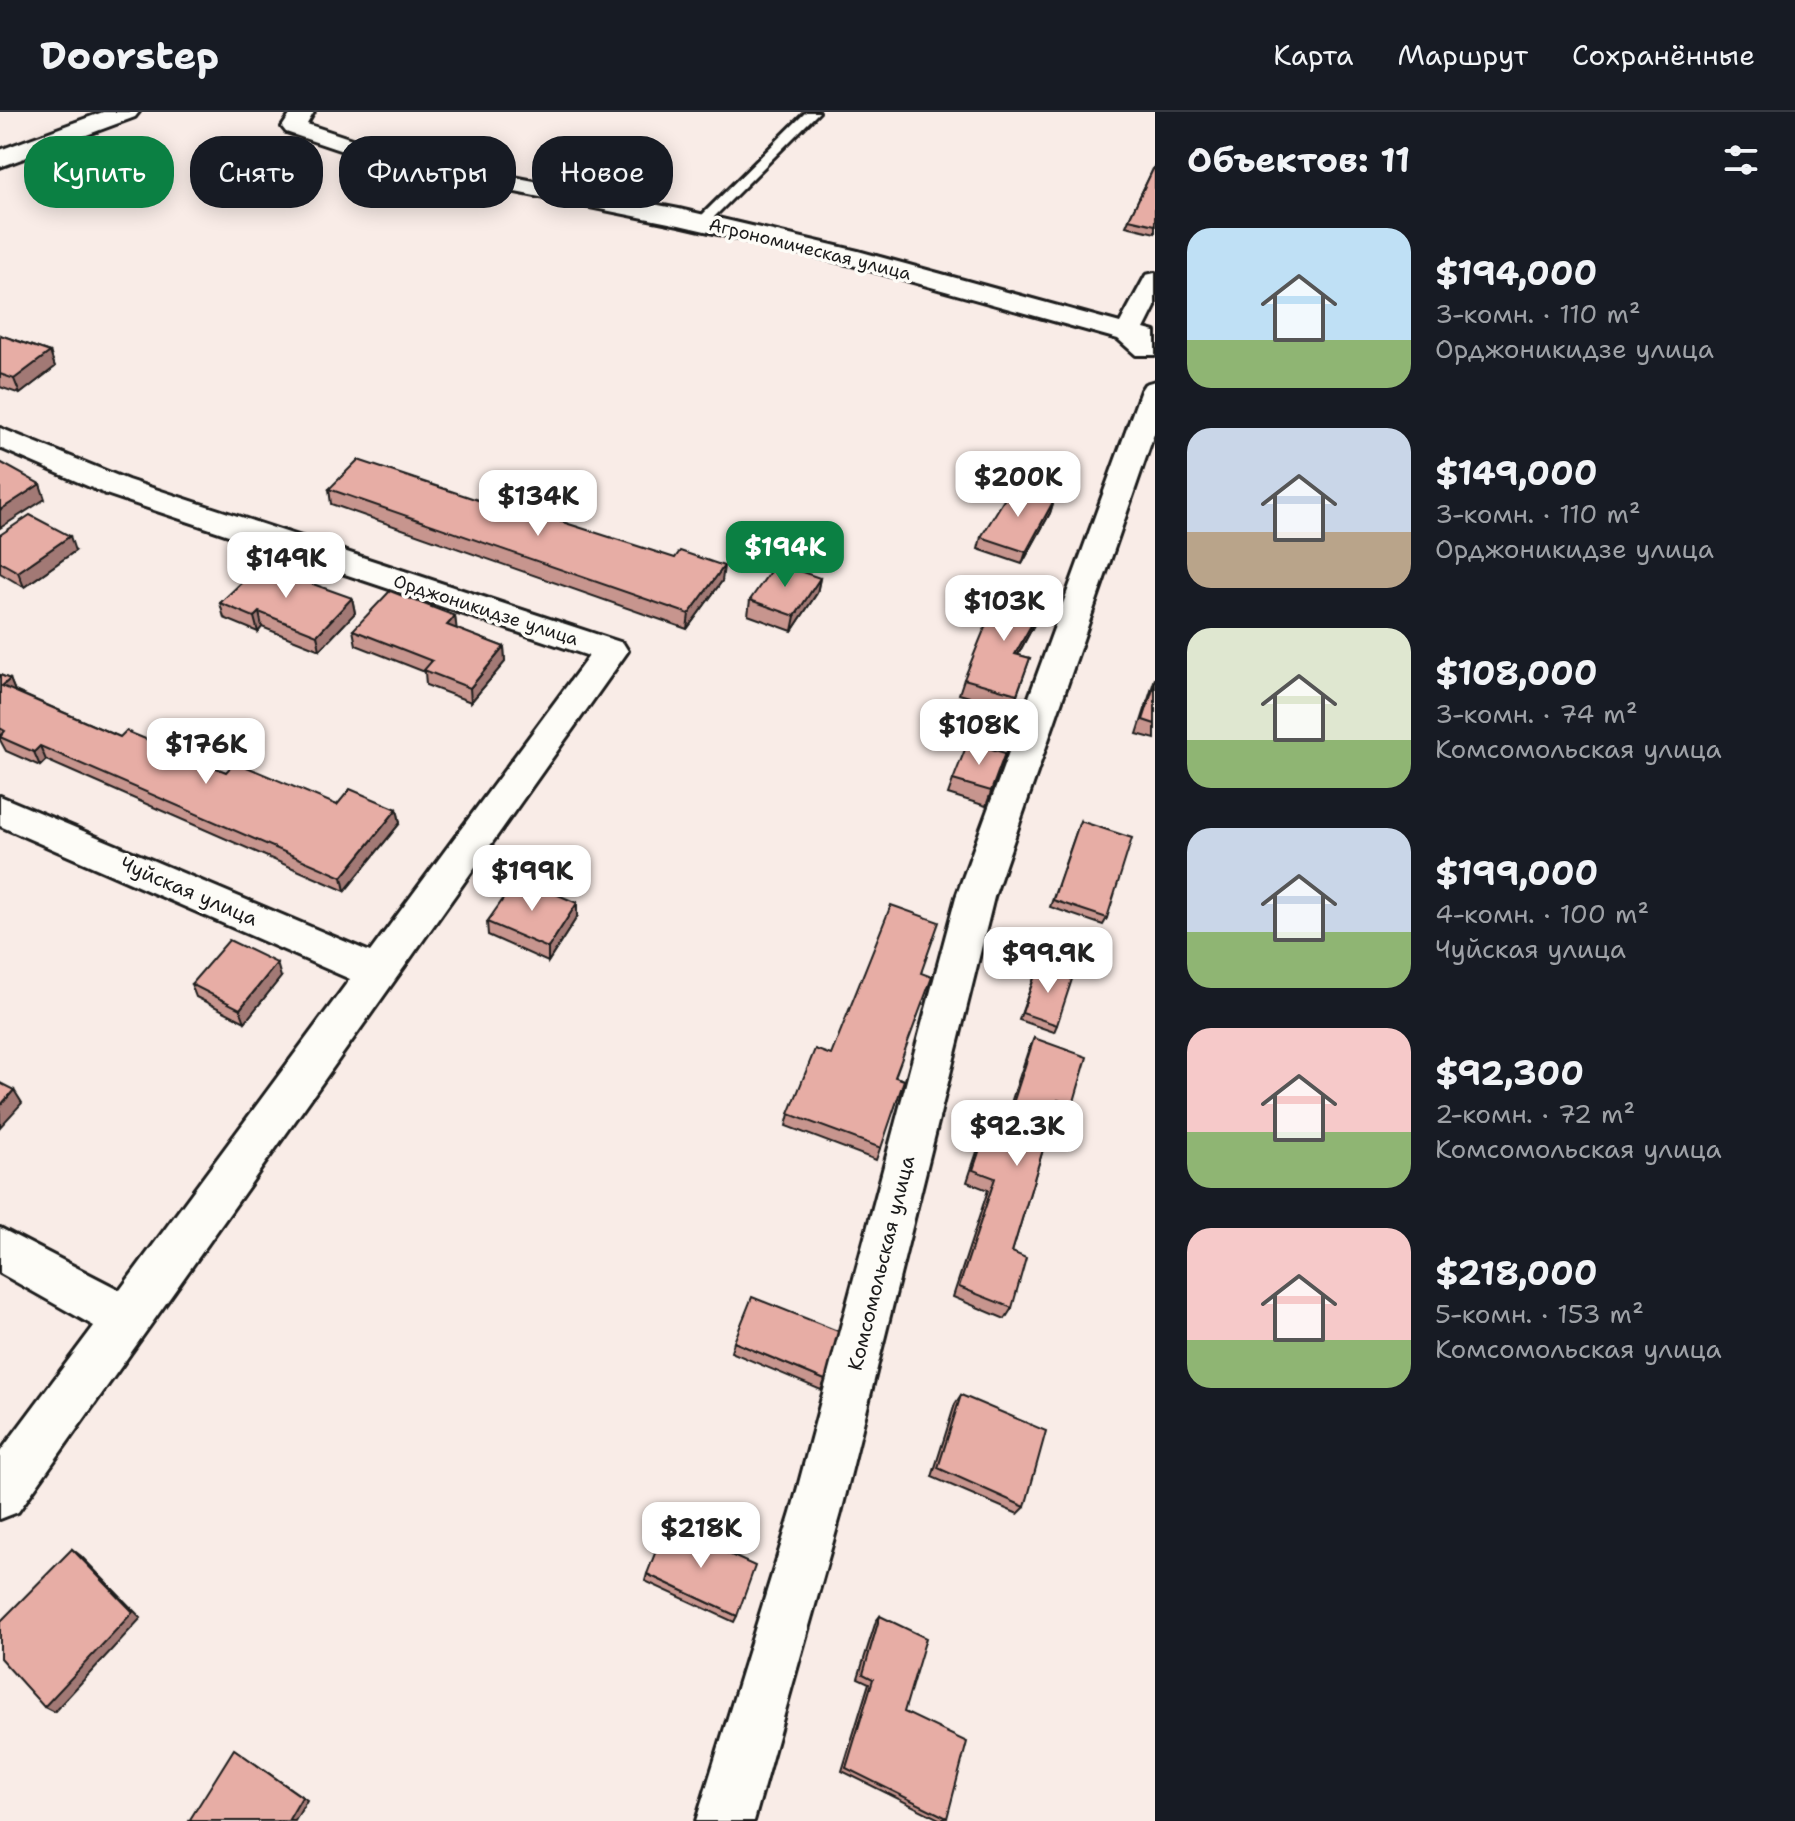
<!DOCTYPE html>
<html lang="ru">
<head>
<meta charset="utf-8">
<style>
  body { margin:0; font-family:"Shantell Sans",sans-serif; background:#242831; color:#f1f3f6; height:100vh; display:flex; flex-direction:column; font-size:30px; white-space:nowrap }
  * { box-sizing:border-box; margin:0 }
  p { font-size:26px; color:#9ea1a6 }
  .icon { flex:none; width:44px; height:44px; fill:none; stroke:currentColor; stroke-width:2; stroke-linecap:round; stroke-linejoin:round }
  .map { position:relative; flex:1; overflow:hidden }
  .drawer { display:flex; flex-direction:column; background:#171b24; width:640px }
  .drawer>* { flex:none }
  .hud { position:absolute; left:24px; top:24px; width:760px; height:72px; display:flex; gap:16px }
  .price { position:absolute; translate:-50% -68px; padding:0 18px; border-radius:16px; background:#fff; color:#222; font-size:26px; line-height:52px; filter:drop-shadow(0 2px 4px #0008) }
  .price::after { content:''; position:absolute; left:50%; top:48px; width:24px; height:18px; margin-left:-12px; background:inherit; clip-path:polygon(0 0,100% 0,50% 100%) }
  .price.selected { background:#0b8043; color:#fff }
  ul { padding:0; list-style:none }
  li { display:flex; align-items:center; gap:24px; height:200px; padding:0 32px }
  li span { display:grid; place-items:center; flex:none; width:224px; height:160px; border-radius:24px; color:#555 }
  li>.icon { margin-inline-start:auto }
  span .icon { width:96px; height:96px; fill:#fffc; stroke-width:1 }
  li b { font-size:34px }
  h2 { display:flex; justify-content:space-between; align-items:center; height:96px; padding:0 32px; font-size:34px }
  .chip { padding:0 28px; border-radius:32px; background:#171b24; box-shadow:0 4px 20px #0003; font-size:28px; line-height:72px }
  .chip.selected { background:#0b8043; color:#fff }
  header { display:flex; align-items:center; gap:48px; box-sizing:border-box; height:112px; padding:0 40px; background:#171b24; border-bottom:2px solid #363941 }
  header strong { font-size:38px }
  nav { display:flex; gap:44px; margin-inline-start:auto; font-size:28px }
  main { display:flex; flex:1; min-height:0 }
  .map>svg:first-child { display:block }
</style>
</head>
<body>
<header>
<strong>Doorstep</strong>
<nav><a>Карта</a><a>Маршрут</a><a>Сохранённые</a></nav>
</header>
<main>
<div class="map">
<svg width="1155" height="1709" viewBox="0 0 1155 1709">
  <rect width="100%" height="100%" fill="#f9ece7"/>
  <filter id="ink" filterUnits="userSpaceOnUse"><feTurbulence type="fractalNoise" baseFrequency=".0125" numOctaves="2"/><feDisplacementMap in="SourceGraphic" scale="16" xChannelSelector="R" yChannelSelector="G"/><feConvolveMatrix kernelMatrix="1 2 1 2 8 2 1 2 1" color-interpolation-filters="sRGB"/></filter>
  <g filter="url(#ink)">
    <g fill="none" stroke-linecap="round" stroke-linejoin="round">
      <g stroke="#1c1c1c" stroke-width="6">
        <path id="lane" d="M806,0H819L706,113H698V107Z"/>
      </g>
      <g stroke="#1c1c1c" stroke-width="6">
        <g id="street">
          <path d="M292,0H314L307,12L400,43L679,97L858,139L1120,211L1146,163L1155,161V195L1144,217L1155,220V243H1136L1118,227L852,153L679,113L387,54L286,20L282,15Z"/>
          <path d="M1155,269V319L994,785L841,1401L754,1709H696L791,1401L956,785L1141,278L1145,272Z"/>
          <path d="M0,316L128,368L623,531L628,539L18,1400L0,1407V1340L94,1214L0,1161V1116L120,1178L350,867L0,714V684L370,840L589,544L106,382L0,336Z"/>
        </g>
      </g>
      <g stroke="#1c1c1c" stroke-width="6">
        <path id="secondary" d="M103,0H139L135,5L0,55V38Z"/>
      </g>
      <use href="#lane" fill="#fdfcf7" fill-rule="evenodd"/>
      <use href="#street" fill="#fdfcf7" fill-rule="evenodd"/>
      <use href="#secondary" fill="#fdfcf7" fill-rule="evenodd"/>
    </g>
    <g fill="#c7958e" stroke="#1c1c1c" stroke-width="2">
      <path d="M1155,53V121L1126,114L1129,107Z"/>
      <path d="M0,223L50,240L55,255L20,282L0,275Z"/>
      <path d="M329,377L496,394L722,469L687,517L331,392Z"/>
      <path d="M1054,388L1050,401L1022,452L978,437L981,425Z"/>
      <path d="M0,423L75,439L24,475L0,461Z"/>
      <path d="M820,466L817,481L792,519L748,503L750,488Z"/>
      <path d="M352,486L355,501L320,538L262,515L258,520L224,506L220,491Z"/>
      <path d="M455,504L456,517L504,535L505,550L471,590L426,573L425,560L356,533L353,518Z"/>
      <path d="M1038,505L1018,543L1030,546L1012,597L959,582L964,567Z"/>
      <path d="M0,563L10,567L15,579L120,625L226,660L337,693L397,697L400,711L345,779L46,648L40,654L6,639L0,628Z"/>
      <path d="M1155,566V627L1137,622Z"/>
      <path d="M1005,641L986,694L948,682L953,668Z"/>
      <path d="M1080,709L1107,806L1103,813L1050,795Z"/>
      <path d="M577,805L548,850L488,823L487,810Z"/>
      <path d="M1039,852L1057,913L1054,920L1019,908Z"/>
      <path d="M921,861L895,965L904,968L876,1048L786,1014L789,1002L831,943Z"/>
      <path d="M281,865L245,910L196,885L191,872Z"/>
      <path d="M1034,926L1073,993L1065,1005L1054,1001L1012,1140V1196L1005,1207L953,1185L988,1078L967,1070L987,1010L993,998L1007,1003L1028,939Z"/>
      <path d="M734,1230L825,1268L821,1278L731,1240Z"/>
      <path d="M961,1283L1025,1395L1018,1402L932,1365L955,1292Z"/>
      <path d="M647,1462L737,1504L734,1510L645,1469Z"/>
      <path d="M880,1504L904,1600L947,1706L941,1708L842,1659L869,1571L858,1566L876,1509Z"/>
    </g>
    <g fill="#a27974" stroke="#1c1c1c" stroke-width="2">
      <path d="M50,240L55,255L20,282L14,267Z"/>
      <path d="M40,372L45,387L0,416V398Z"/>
      <path d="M1054,388L1050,401L1022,452L1026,440Z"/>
      <path d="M70,424L75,439L24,475L18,460Z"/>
      <path d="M724,454L722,469L687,517L689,502Z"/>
      <path d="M820,466L817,481L792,519L795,504Z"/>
      <path d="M352,486L355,501L320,538L317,523Z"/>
      <path d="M1044,490L1038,505L1010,557L1015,542Z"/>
      <path d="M259,500L262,515L258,520L254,505Z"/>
      <path d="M455,504L457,519L447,513Z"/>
      <path d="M504,535L505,550L471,590L470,576Z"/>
      <path d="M10,567L16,582L2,574Z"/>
      <path d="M40,634L46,648L40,654L34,640Z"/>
      <path d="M397,697L400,711L345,779L342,765Z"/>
      <path d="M577,791V805L548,850V836Z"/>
      <path d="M277,851L281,865L245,910L240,897Z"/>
      <path d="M14,978L22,991L0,1015V994Z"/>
      <path d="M72,1437L81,1444L141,1506L54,1600L44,1595Z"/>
      <path d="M234,1637L307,1688L295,1709H288Z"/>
    </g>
    <g fill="#e7ada5" stroke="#1c1c1c" stroke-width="2">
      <path d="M1155,53V113L1129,107Z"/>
      <path d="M0,223L50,240L14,267L0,262Z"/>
      <path d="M358,348L496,394L500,390L675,446L680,439L724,454L689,502L329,377Z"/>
      <path d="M0,350L40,372L0,398Z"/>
      <path d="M1012,375L1054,388L1026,440L981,425Z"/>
      <path d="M30,403L70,424L18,460L0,450V423Z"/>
      <path d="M776,451L820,466L795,504L750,488Z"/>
      <path d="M260,453L352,486L317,523L259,500L254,505L220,491Z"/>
      <path d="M1001,476L1044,490L1015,542L1030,546L1017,582L964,567Z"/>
      <path d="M390,479L455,504L447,513L504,535L470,576L424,558L432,549L353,518Z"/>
      <path d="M0,563L10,567L2,574L120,625L126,619L226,660L235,650L337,693L350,677L397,697L342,765L40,634L34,640L0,625L5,619L0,616Z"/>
      <path d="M1155,571V612L1143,608Z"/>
      <path d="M968,630L1005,641L991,679L953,668Z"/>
      <path d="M1080,709L1132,726L1107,806L1053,788Z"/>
      <path d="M518,766L577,791L548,836L487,810Z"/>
      <path d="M891,793L939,810L921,861L932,865L895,965L904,968L881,1036L789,1002L815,937L831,943Z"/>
      <path d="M229,828L277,851L240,897L191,872Z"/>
      <path d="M1039,852L1073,864L1057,913L1022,901Z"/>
      <path d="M1034,926L1087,945L1073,993L1058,988L1012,1140L1026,1146L1012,1196L959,1175L995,1066L973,1058L993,998L1009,1004Z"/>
      <path d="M0,971L14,978L0,994Z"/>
      <path d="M752,1185L838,1219L825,1268L734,1230Z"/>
      <path d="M961,1283L1046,1319L1025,1395L938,1356Z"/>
      <path d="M666,1413L755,1454L737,1504L647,1462Z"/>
      <path d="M72,1437L133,1500L44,1595L0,1546V1510Z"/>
      <path d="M880,1504L926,1526L904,1600L967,1630L947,1706L846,1656L873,1567L863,1562Z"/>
      <path d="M234,1637L302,1685L288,1709H189Z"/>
    </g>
  </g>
  <g text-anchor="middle" stroke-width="7" stroke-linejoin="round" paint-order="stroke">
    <g font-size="18" fill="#1c1c1c" stroke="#fdfcf7">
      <text transform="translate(810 137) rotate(14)" y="6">Агрономическая улица</text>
      <text transform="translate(486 498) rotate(18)" y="6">Орджоникидзе улица</text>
    </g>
    <g font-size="20" fill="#1c1c1c" stroke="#fdfcf7">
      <text transform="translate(189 779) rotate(23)" y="7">Чуйская улица</text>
      <text transform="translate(881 1151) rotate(-76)" y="7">Комсомольская улица</text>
    </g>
  </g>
</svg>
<b class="price" style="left:1018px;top:407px">$200K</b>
<b class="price" style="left:538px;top:426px">$134K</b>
<b class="price selected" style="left:785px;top:477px">$194K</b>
<b class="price" style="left:286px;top:488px">$149K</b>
<b class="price" style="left:1004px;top:531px">$103K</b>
<b class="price" style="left:979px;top:655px">$108K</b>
<b class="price" style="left:206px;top:674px">$176K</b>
<b class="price" style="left:532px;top:801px">$199K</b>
<b class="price" style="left:1048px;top:883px">$99.9K</b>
<b class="price" style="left:1017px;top:1056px">$92.3K</b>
<b class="price" style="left:701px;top:1458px">$218K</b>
<div class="hud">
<a class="chip selected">Купить</a>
<a class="chip">Снять</a>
<a class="chip">Фильтры</a>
<a class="chip">Новое</a>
</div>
</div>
<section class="drawer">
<h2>Объектов: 11<svg class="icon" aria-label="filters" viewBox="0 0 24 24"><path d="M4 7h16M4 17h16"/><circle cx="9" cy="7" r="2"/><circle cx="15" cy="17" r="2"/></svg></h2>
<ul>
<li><span style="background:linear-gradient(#bfe0f5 70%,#8fb573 0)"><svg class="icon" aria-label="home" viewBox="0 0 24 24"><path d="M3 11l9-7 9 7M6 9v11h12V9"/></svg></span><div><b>$194,000</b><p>3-комн. · 110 m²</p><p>Орджоникидзе улица</p></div></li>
<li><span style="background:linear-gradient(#c9d6e8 65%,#b9a48a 0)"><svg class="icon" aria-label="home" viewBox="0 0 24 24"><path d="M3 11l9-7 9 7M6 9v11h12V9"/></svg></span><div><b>$149,000</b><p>3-комн. · 110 m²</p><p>Орджоникидзе улица</p></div></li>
<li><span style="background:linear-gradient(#dfe7d0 70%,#8fb573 0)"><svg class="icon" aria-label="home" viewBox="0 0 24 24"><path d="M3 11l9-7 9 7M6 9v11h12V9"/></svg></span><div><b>$108,000</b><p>3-комн. · 74 m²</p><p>Комсомольская улица</p></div></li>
<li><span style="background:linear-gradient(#c9d6e8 65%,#8fb573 0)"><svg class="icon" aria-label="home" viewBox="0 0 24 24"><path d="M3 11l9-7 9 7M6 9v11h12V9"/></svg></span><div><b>$199,000</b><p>4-комн. · 100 m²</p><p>Чуйская улица</p></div></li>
<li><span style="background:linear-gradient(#f6c9c9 65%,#8fb573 0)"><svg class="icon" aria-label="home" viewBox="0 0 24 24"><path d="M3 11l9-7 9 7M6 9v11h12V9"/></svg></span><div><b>$92,300</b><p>2-комн. · 72 m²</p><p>Комсомольская улица</p></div></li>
<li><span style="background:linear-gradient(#f6c9c9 70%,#8fb573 0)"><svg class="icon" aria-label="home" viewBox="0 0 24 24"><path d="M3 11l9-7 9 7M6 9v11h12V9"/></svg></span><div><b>$218,000</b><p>5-комн. · 153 m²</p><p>Комсомольская улица</p></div></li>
</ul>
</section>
</main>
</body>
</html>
